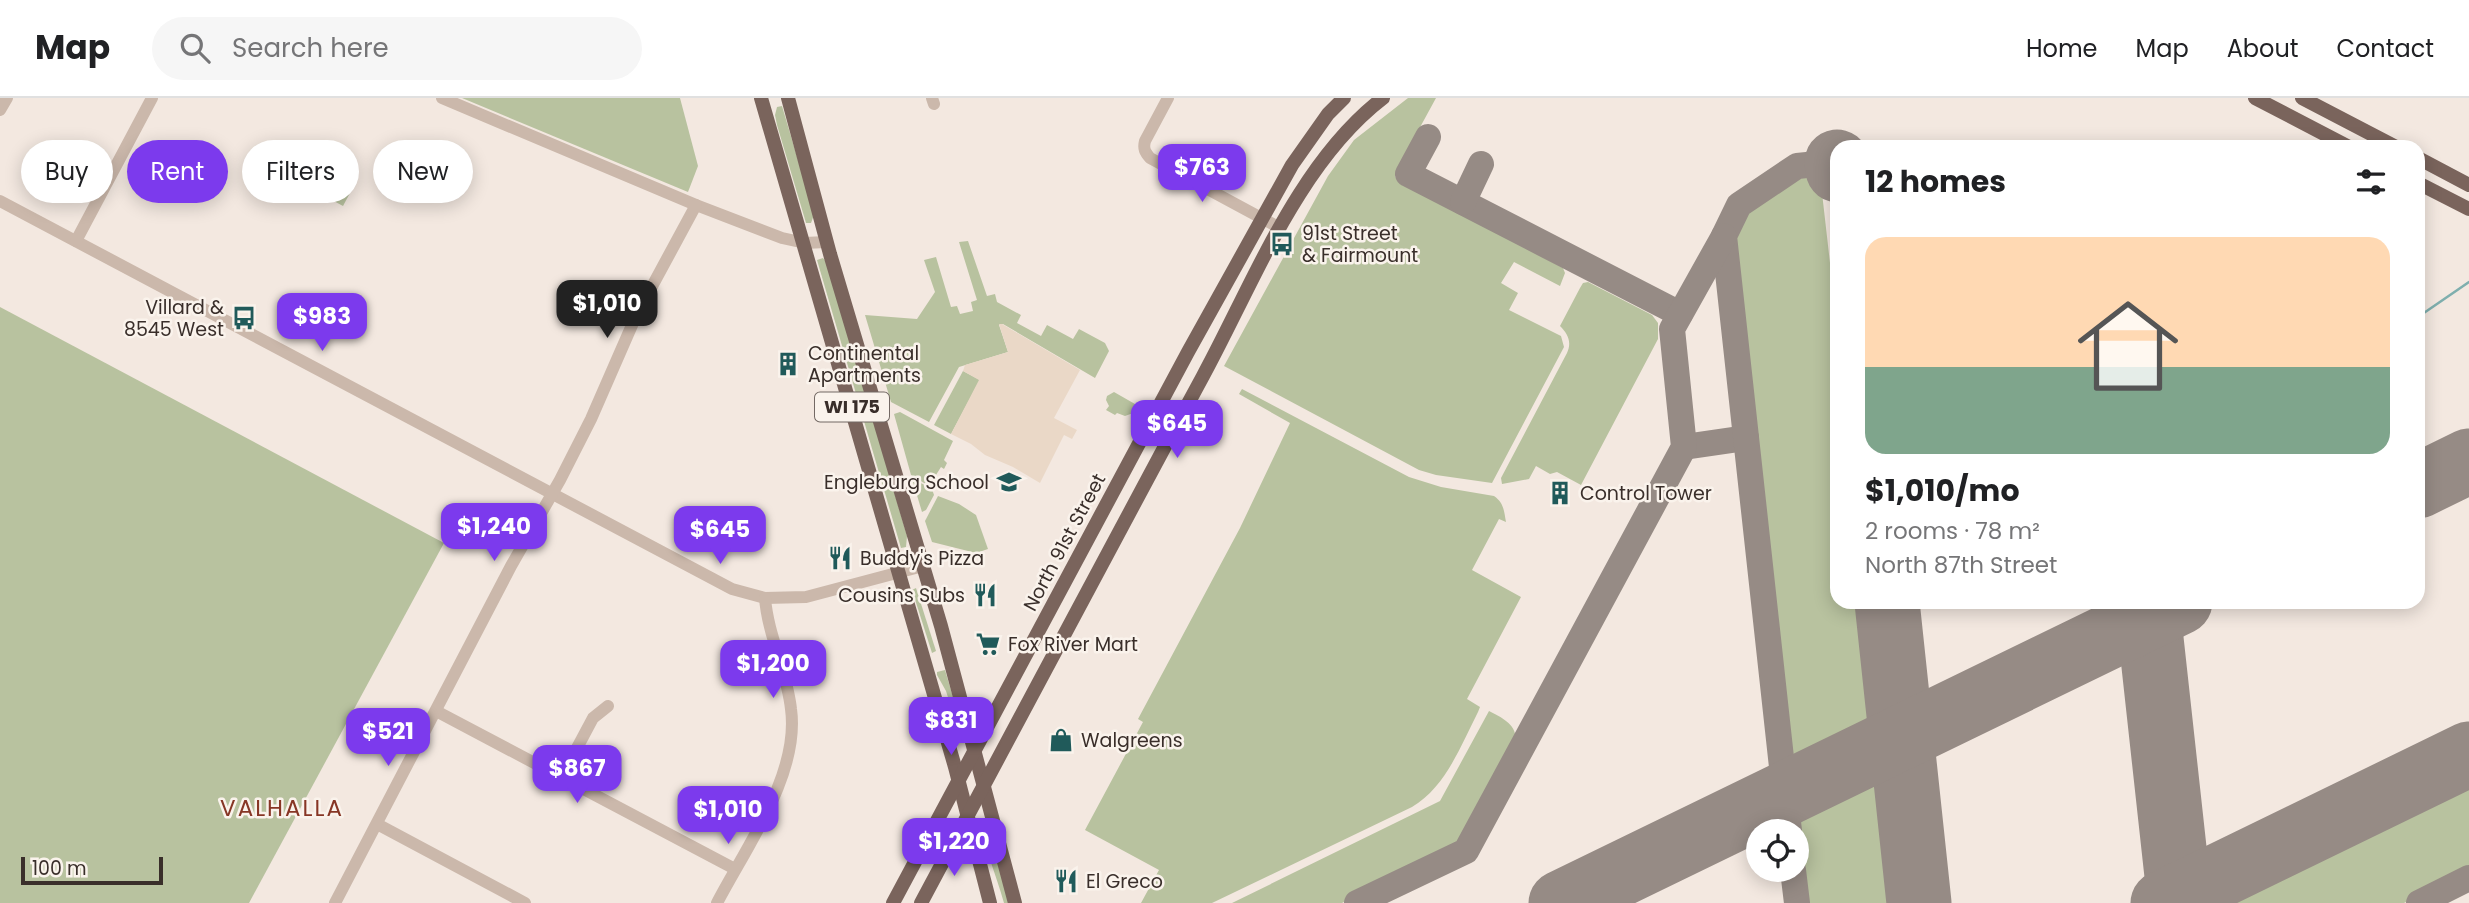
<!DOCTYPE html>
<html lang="en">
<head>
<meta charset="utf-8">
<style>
  body { margin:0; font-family:Poppins,sans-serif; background:#f6f6f6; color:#202124; height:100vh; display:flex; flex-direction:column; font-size:26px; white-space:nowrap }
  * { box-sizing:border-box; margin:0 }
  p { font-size:23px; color:#757577 }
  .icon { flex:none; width:38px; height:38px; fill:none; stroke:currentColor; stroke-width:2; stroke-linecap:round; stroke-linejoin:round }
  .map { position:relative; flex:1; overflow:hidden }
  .panel { position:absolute; left:1830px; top:42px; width:595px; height:469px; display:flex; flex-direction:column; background:#fff; border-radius:21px; box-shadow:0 4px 18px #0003 }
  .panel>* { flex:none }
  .top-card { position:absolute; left:21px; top:42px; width:665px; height:63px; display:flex; gap:14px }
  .fabs { position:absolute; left:1746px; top:721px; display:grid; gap:14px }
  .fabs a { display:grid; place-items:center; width:63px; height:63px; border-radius:50%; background:#fff; box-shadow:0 4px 18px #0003; font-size:35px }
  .scale { position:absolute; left:21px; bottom:18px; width:142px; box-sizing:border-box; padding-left:7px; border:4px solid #392e2a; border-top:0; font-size:19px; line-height:24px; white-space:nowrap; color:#392e2a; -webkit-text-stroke:5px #faf3ec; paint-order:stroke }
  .price { position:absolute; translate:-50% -60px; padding:0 16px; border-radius:14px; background:#7c3aed; color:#fff; font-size:23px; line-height:46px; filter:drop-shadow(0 2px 4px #0008) }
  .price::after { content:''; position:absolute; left:50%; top:42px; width:21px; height:16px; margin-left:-10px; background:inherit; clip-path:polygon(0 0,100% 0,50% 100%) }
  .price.current { background:#222; color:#fff }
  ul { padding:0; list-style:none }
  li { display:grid; align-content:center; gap:14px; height:371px; padding:0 35px }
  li+li { border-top:2px solid #e0e0e0 }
  li span { display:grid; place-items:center; height:217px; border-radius:21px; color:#555 }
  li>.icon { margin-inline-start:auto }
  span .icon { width:126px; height:126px; fill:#fffc; stroke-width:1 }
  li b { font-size:30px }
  h2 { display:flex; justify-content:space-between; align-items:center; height:84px; padding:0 35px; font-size:30px }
  .chip { padding:0 24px; border-radius:32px; background:#fff; box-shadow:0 4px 18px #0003; font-size:24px; line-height:63px }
  .chip.current { background:#7c3aed; color:#fff }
  header { display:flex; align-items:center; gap:42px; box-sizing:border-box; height:98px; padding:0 35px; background:#fff; border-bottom:2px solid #e0e0e0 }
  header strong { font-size:33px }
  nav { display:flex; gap:38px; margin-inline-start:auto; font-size:24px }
  .search { width:490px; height:63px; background:#f6f6f6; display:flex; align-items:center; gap:18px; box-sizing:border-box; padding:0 24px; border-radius:38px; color:#757577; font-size:26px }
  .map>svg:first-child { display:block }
</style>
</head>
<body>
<header>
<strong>Map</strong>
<div class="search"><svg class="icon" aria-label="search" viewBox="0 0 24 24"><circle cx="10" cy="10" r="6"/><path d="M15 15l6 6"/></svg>Search here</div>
<nav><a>Home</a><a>Map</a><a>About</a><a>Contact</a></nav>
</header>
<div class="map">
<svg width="2469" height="805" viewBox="0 0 2469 805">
  <rect width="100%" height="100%" fill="#f3e8e0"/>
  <g fill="#b8c29f">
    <path d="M462,0H680L698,68L688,94Z"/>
    <path d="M1408,0H1436L1418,33L1420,35L1406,64L1402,63L1395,79L1563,170L1565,175L1560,188L1514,164L1501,185L1518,195L1509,212L1561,238L1564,249L1492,385L1436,377L1419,372L1224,268L1328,78L1354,42Z"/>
    <path d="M782,8L811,106L814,117L811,125H806L777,27L775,17L777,9Z"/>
    <path d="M1807,78L1815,80L1821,86L1838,235V504H1868L1880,613L1876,630L1868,638L1807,667L1800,668L1791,660L1788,646L1733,153C1735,141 1736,131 1742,121C1753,105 1789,83 1807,78Z"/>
    <path d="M325,82L350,95L343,108L319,95Z"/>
    <path d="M968,143L987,198L995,196L997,204L1021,217L1017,225L1041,238L1047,227L1073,241L1079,231L1105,245L1109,253L1095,280L1003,226L999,227L1008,254L959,269L929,324L891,304L865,217L917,221L935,194L924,162L936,159L951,209L957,208L960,216L973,213L971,204L977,202L959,144Z"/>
    <path d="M823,160L828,166L907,438L906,449L901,450L817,162Z"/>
    <path d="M1588,184L1652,217L1658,225V241L1581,387L1557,374L1550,376L1536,368L1529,381L1502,386L1501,380L1567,255C1572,244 1568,236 1560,228L1580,190L1583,185Z"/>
    <path d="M0,209L444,445L249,805H0Z"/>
    <path d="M963,273L980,282L951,336L934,327Z"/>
    <path d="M1242,291L1409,379L1441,389L1494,398C1504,405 1504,413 1506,424L1499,421L1472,472L1521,499L1467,601L1480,609L1478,614C1461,647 1446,689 1412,709L1212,805H1141L1159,772L1085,732L1143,624L1138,621L1240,430L1290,325L1239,296Z"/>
    <path d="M1114,294L1135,306L1136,314L1125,318L1117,315L1115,317L1106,312L1109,308L1106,302L1107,298Z"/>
    <path d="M900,314L953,343L944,362L947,365L944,371L941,369L929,388L911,377L894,316Z"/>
    <path d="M917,383L932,391L934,397L926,412L922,414L913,384Z"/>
    <path d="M938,398L959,406L976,417L988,451L976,455L932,444L925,423Z"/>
    <path d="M916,490L936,553L932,555L912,492Z"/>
    <path d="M945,572L966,643L962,644L946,593L937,577V574Z"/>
    <path d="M1489,613C1502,620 1515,625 1516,641L1472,726L1459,744L1439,758L1342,805H1232L1440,703Z"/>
    <path d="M1876,673L1887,682L1888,689L1902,805H1807L1798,731L1800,716L1805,708L1820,697Z"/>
    <path d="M2469,673V774L2404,805H2204L2213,798Z"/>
    <path d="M979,722H982L1003,777L1010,805H1004C996,777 985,751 979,722Z"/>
  </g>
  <path fill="#ead8c7" d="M999,226H1002L1080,272L1054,320L1077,332L1072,341L1064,337L1040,385L1013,369L985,357L971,346L951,336L979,282L963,273L965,267L1008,254Z"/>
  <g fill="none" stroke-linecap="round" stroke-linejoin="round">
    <path stroke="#7fafae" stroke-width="2.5" d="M2418,219L2469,184"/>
    <g stroke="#968b85" stroke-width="26">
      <path d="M1428,39L1408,76L1680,216"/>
      <path d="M1463,104L1481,66"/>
      <path d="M1684,349L1746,340"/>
      <path d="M1784,696L1902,639"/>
      <path d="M1789,733L1724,138L1739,107L1797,68L1837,64"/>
      <path d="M1793,772L1797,805"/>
      <path d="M1357,805L1466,753L1684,349L1672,231L1724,138"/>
      <path d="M2419,805L2469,780"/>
    </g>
    <g stroke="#968b85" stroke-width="65">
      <path d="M1837,64L1838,72"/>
      <path d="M2418,388L2469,363"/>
      <path d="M1887,504L1919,805"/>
      <path d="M2147,504L2180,805"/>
      <path d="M1561,805L2180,504"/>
      <path d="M2163,805L2469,656"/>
    </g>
    <g stroke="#cbb8ab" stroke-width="12">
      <path d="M442,0L696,107L782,140L805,145L826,144"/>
      <path d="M932,0L934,6"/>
      <path d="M1168,0L1145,43C1143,51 1145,54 1150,60L1280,130"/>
      <path d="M0,12L7,0"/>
      <path d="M0,103L732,491L765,500L806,499L923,468"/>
      <path d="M76,143L152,0"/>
      <path d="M436,613L735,771"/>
      <path d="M561,680L593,620L608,608"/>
      <path d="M377,726L525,805"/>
      <path d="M335,805L511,468L560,382L591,321L636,218L696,107"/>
      <path d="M717,805C746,749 800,676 791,611C787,573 768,538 765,500"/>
    </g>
    <g stroke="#7a645c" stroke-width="14">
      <path d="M761,0L955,669L990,805"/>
      <path d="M788,0L830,156L941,528L1015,805"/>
      <path d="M2255,0L2349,49"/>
      <path d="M2302,0L2396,49"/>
      <path d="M2418,60L2469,87"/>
      <path d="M2418,85L2469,111"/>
      <path d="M893,805L1188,254L1292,67L1328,16L1344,0"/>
      <path d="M921,805C1015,629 1108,453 1203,278C1253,186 1298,65 1383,0"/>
    </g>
  </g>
  <defs>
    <g id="bus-bare" transform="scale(1.89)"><path d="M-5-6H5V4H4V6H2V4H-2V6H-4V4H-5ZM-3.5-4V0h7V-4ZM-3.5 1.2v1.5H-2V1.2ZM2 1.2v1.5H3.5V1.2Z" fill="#205a5a" stroke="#faf3ec" stroke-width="2.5" paint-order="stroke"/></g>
    <g id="building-bare" transform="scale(1.89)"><path d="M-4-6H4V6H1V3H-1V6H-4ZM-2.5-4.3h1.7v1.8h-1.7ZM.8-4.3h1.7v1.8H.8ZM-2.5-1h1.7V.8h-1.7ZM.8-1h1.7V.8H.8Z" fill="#205a5a" stroke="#faf3ec" stroke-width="2.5" paint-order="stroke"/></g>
    <g id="school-bare" transform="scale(1.89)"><path d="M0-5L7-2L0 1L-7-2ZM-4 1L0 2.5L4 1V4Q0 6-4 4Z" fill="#205a5a" stroke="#faf3ec" stroke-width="2.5" paint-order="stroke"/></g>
    <g id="restaurant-bare" transform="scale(1.89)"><path d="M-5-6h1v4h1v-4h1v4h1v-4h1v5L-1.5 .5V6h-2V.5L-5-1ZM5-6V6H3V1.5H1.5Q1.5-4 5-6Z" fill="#205a5a" stroke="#faf3ec" stroke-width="2.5" paint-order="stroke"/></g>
    <g id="supermarket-bare" transform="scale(1.89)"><path d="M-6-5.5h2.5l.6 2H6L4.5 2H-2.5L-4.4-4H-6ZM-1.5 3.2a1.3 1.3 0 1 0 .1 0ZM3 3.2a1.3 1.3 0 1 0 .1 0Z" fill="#205a5a" stroke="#faf3ec" stroke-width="2.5" paint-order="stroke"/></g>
    <g id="shop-bare" transform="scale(1.89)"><path d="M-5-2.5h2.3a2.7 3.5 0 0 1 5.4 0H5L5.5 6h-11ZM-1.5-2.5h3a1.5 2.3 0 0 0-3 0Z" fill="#205a5a" stroke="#faf3ec" stroke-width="2.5" paint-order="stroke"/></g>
  </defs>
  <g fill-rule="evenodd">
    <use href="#bus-bare" x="1282" y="146"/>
    <use href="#bus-bare" x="244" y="220"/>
    <use href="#building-bare" x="788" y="266"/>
    <use href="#school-bare" x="1009" y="384"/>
    <use href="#building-bare" x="1560" y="395"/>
    <use href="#restaurant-bare" x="840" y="460"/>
    <use href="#restaurant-bare" x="985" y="497"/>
    <use href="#supermarket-bare" x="988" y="546"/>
    <use href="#shop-bare" x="1061" y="642"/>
    <use href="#restaurant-bare" x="1066" y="783"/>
  </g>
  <g text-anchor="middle" stroke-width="5" stroke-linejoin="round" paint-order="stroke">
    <rect fill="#faf3ec" stroke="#736964" stroke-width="2" x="815" y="294.5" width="74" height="29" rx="5"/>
    <g font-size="18" font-weight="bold" fill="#392e2a">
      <text x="852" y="315">WI 175</text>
    </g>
    <g font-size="19" fill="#392e2a" stroke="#faf3ec" text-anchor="start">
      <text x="1302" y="142">91st Street<tspan x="1302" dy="22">&amp; Fairmount</tspan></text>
      <text x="224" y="216" text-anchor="end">Villard &amp;<tspan x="224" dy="22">8545 West</tspan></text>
      <text x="808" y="262">Continental<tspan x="808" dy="22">Apartments</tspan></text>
      <text x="989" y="391" text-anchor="end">Engleburg School</text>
      <text x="1580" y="402">Control Tower</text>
      <text x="860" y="467">Buddy's Pizza</text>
      <text x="965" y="504" text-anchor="end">Cousins Subs</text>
      <text x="1008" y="553">Fox River Mart</text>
      <text x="1081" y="649">Walgreens</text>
      <text x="1086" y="790">El Greco</text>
    </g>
    <g font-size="19" fill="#392e2a" stroke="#faf3ec">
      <text transform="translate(1064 444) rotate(-62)" y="7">North 91st Street</text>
    </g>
    <g font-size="23" letter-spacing="2" fill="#873625" stroke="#faf3ec">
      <text x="282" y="718">VALHALLA</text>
    </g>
  </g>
</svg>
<div class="fabs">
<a><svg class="icon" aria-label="locate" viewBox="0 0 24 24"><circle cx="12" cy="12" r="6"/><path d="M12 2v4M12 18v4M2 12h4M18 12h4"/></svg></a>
</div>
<div class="scale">100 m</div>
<b class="price" style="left:1202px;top:106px">$763</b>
<b class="price current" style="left:607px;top:242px">$1,010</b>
<b class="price" style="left:322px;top:255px">$983</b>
<b class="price" style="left:1177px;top:362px">$645</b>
<b class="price" style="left:494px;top:465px">$1,240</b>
<b class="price" style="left:720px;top:468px">$645</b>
<b class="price" style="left:773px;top:602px">$1,200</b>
<b class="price" style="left:951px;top:659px">$831</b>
<b class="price" style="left:388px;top:670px">$521</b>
<b class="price" style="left:577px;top:707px">$867</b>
<b class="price" style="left:728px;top:748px">$1,010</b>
<b class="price" style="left:954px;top:780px">$1,220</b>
<div class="top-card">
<a class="chip">Buy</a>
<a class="chip current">Rent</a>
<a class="chip">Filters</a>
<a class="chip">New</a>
</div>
<section class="panel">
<h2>12 homes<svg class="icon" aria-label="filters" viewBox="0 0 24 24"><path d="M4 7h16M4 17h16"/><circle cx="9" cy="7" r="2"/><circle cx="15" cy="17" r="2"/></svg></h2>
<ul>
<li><span style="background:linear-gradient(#ffd9b3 60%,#7fa58c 0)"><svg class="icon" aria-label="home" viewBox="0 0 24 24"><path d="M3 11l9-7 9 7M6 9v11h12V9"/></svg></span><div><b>$1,010/mo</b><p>2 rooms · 78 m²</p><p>North 87th Street</p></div></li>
</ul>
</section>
</div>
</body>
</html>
